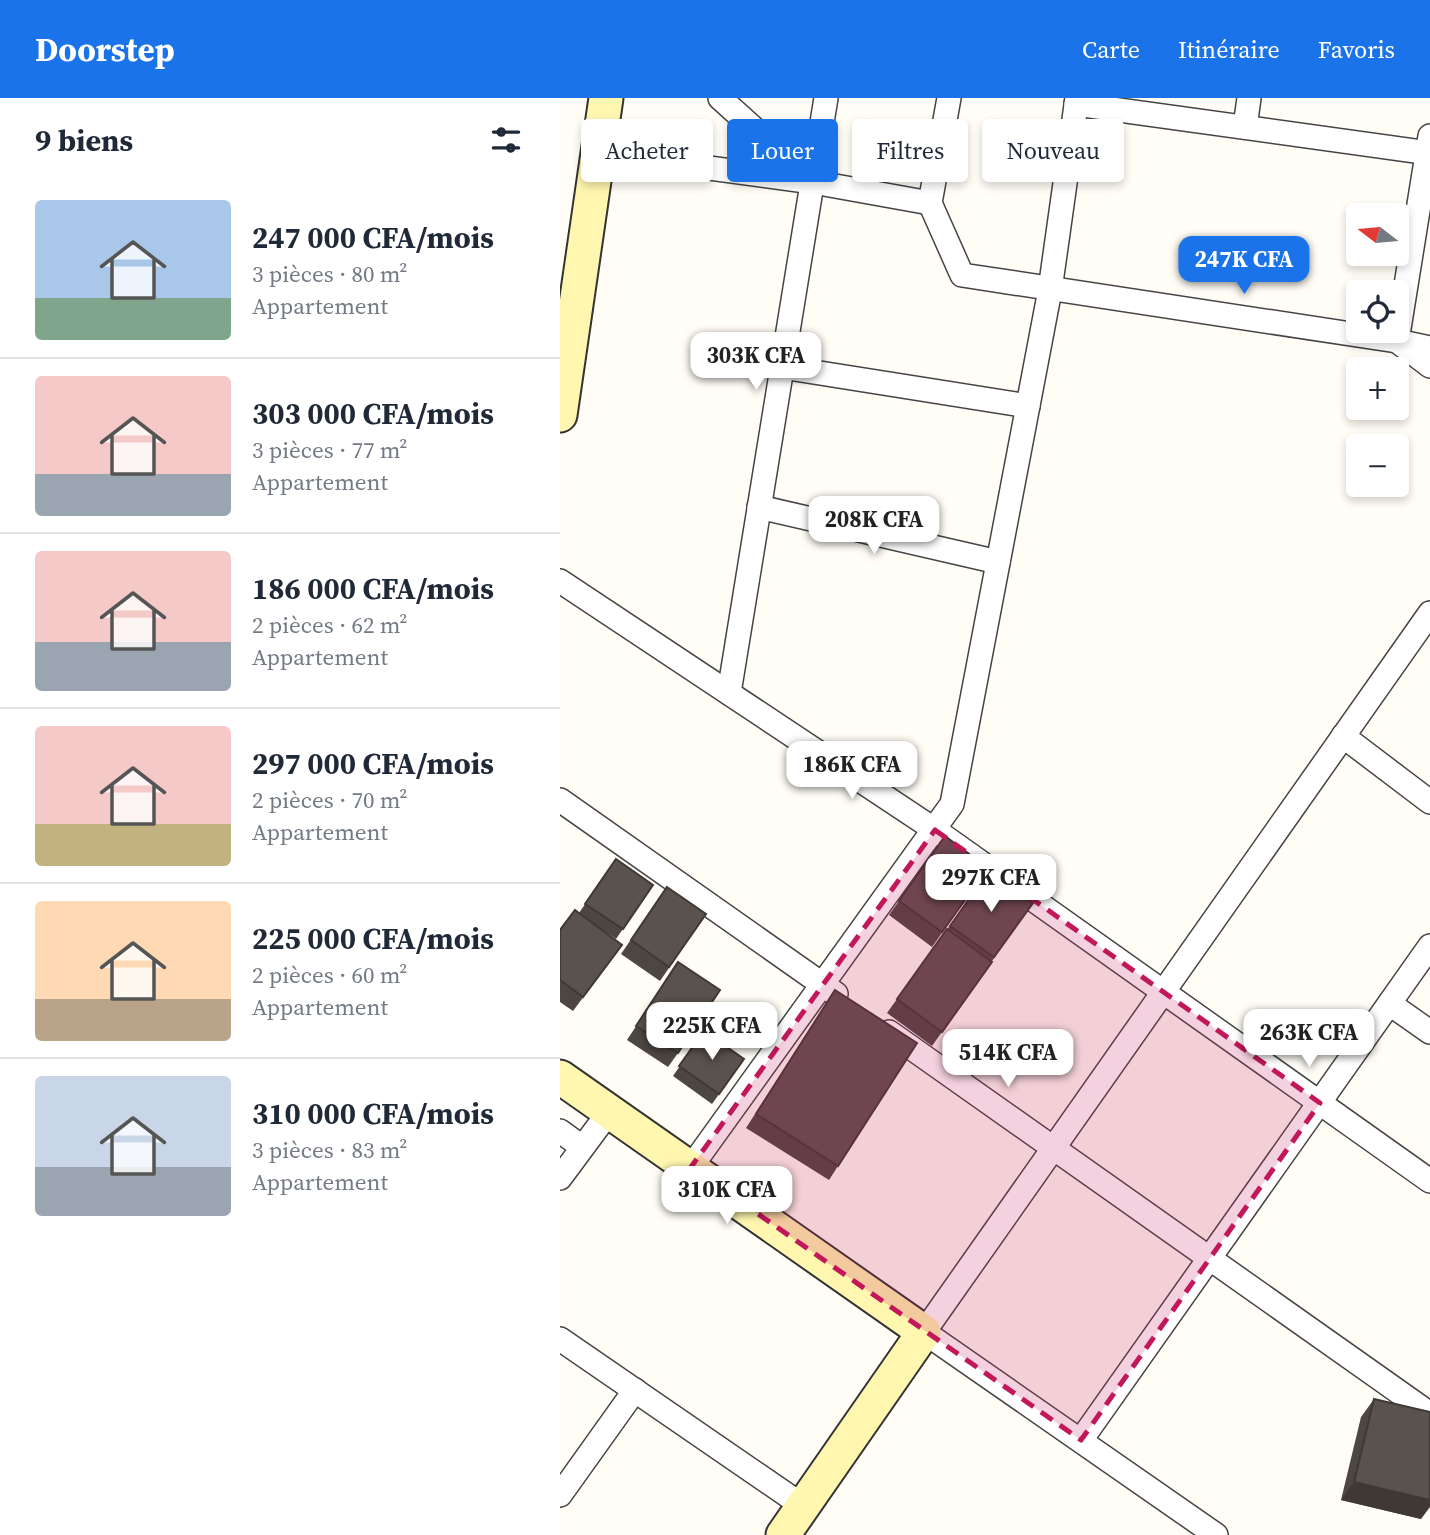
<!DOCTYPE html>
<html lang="fr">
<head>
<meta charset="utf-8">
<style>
  body { margin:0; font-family:"Source Serif 4",serif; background:#f6f6f7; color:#1f2937; height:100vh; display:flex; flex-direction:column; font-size:26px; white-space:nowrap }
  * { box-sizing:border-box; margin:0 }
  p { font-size:23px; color:#747a83 }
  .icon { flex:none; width:38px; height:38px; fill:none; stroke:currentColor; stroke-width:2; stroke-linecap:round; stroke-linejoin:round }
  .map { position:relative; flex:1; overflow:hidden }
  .details { display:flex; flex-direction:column; background:#fff; width:560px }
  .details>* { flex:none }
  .banner { position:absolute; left:21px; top:21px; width:665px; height:63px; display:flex; gap:14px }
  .needle { width:46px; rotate:286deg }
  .fabs { position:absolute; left:786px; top:105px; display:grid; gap:14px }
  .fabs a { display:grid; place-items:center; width:63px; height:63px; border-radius:7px; background:#fff; box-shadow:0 4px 10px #0003; font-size:35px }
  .price { position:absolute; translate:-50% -60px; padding:0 16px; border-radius:14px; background:#fff; color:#222; font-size:23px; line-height:46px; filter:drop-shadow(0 2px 4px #0008) }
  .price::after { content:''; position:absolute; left:50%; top:42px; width:21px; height:16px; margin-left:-10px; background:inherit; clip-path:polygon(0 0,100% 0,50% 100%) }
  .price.active { background:#1a73e8; color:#fff }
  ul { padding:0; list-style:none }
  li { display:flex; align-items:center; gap:21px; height:175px; padding:0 35px }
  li+li { border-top:2px solid #e0e1e3 }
  li span { display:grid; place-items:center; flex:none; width:196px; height:140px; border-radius:7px; color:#555 }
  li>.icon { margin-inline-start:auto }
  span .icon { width:84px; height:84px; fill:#fffc; stroke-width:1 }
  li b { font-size:30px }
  h2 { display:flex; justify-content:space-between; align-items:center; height:84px; padding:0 35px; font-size:30px }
  .chip { padding:0 24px; border-radius:7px; background:#fff; box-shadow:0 4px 10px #0003; font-size:24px; line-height:63px }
  .chip.active { background:#1a73e8; color:#fff }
  header { display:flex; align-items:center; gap:42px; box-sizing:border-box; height:98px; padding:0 35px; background:#1a73e8; color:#fff }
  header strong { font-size:33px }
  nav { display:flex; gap:38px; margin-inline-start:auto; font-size:24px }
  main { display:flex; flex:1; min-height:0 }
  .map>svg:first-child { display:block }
</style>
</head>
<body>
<header>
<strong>Doorstep</strong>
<nav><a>Carte</a><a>Itinéraire</a><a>Favoris</a></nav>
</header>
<main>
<section class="details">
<h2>9 biens<svg class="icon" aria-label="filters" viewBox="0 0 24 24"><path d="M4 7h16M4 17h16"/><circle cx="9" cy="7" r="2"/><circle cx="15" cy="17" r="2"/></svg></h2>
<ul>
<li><span style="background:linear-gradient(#a9c7e8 70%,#7fa58c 0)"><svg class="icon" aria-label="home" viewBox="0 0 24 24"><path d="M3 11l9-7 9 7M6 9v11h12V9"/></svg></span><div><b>247 000 CFA/mois</b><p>3 pièces · 80 m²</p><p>Appartement</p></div></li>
<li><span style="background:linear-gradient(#f6c9c9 70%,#9aa5b1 0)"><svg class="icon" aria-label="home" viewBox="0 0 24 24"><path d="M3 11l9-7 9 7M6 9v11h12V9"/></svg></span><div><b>303 000 CFA/mois</b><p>3 pièces · 77 m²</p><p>Appartement</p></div></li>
<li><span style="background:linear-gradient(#f6c9c9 65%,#9aa5b1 0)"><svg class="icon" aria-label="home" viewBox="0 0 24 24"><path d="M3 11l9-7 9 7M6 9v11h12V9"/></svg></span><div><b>186 000 CFA/mois</b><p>2 pièces · 62 m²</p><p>Appartement</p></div></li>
<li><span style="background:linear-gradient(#f6c9c9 70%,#c2b280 0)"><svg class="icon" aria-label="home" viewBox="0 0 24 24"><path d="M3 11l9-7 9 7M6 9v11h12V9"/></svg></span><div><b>297 000 CFA/mois</b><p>2 pièces · 70 m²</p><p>Appartement</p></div></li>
<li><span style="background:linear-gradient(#ffd9b3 70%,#b9a48a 0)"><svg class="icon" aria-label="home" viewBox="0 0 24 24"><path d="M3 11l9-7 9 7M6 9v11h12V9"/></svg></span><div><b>225 000 CFA/mois</b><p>2 pièces · 60 m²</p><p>Appartement</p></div></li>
<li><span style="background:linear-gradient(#c9d6e8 65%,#9aa5b1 0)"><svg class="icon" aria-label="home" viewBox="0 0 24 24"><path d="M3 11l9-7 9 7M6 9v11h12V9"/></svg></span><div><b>310 000 CFA/mois</b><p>3 pièces · 83 m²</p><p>Appartement</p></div></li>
</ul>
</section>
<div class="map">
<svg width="870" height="1437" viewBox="0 0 870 1437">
  <rect width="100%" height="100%" fill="#fffdf5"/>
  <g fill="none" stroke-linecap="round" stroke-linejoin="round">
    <g stroke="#444" stroke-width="26">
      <g id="street">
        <path d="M160,0L253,84"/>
        <path d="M389,0L370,105L402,177L837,243L870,250"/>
        <path d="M516,6L870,55"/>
        <path d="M685,29L689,0"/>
        <path d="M870,38L837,243L870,268"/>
        <path d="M38,55L253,84L370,105"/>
        <path d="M222,269L468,308"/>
        <path d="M199,409L438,464"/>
        <path d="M0,483L375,732L870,1083"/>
        <path d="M169,595L266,0"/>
        <path d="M783,638L870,704"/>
        <path d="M0,702L276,896"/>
        <path d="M830,906L870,934"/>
        <path d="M329,934L870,1316"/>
        <path d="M0,1033L22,1049"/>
        <path d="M131,1069L392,706L490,192L517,0"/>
        <path d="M0,1080L49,1014"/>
        <path d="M0,1241L243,1408"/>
        <path d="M521,1342L870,848"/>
        <path d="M0,1397L75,1292"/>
        <path d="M656,1437L364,1234L870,515"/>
      </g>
    </g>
    <g stroke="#333" stroke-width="37">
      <g id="secondary">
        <path d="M0,317L46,0"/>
        <path d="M0,979L364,1234L223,1437"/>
      </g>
    </g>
    <use href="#street" stroke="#fff" stroke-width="23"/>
    <use href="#secondary" stroke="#fff6b0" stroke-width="33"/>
  </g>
  <g fill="#4d4742">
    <path d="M385,738L428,770L372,849L329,817Z"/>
    <path d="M56,761L93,787L56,841L32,825L62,847L13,913L0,904V832L19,815Z"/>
    <path d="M429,773L473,805L372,948L327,915Z"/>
    <path d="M107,789L146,816L100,883L61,856Z"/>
    <path d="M118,864V955L108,969L67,942Z"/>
    <path d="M275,892L278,1068L269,1082L186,1030Z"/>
    <path d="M144,933L184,961L152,1006L113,978Z"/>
    <path d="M814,1301L861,1421L781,1402L801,1319Z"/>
  </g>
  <path fill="#3f3936" d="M794,1384L870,1402V1409L861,1421L781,1402Z"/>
  <g fill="#5a524d" stroke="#3f3936" stroke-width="2">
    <path d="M385,738L428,770L382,834L339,803Z"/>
    <path d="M56,761L93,787L63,831L25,806Z"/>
    <path d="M429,773L473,805L434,859L390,828Z"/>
    <path d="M107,789L146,816L109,869L71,842Z"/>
    <path d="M15,812L62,847L23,899L0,882V832Z"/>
    <path d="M387,831L432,864L382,934L337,901Z"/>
    <path d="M118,864L160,892L118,955L76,928Z"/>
    <path d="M275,892L357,945L278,1068L196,1016Z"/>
    <path d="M144,933L184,961L159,996L119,968Z"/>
    <path d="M814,1301L870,1314V1402L794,1384Z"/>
  </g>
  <path fill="#c2185b" fill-opacity="0.2" stroke="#c2185b" stroke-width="5" stroke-dasharray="14 9" stroke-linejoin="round" d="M375,732L760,1005L521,1342L131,1069Z"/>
</svg>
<div class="fabs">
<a><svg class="needle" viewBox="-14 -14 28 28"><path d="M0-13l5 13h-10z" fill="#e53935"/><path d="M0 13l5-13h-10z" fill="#747a83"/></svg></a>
<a><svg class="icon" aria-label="locate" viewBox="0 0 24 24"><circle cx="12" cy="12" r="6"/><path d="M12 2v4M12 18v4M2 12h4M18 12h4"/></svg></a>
<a>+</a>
<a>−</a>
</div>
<b class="price active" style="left:684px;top:198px">247K CFA</b>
<b class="price" style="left:196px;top:294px">303K CFA</b>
<b class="price" style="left:314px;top:458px">208K CFA</b>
<b class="price" style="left:292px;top:703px">186K CFA</b>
<b class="price" style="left:431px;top:816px">297K CFA</b>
<b class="price" style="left:152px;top:964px">225K CFA</b>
<b class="price" style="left:749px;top:971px">263K CFA</b>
<b class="price" style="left:448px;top:991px">514K CFA</b>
<b class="price" style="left:167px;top:1128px">310K CFA</b>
<div class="banner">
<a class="chip">Acheter</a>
<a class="chip active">Louer</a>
<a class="chip">Filtres</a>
<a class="chip">Nouveau</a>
</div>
</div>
</main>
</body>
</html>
